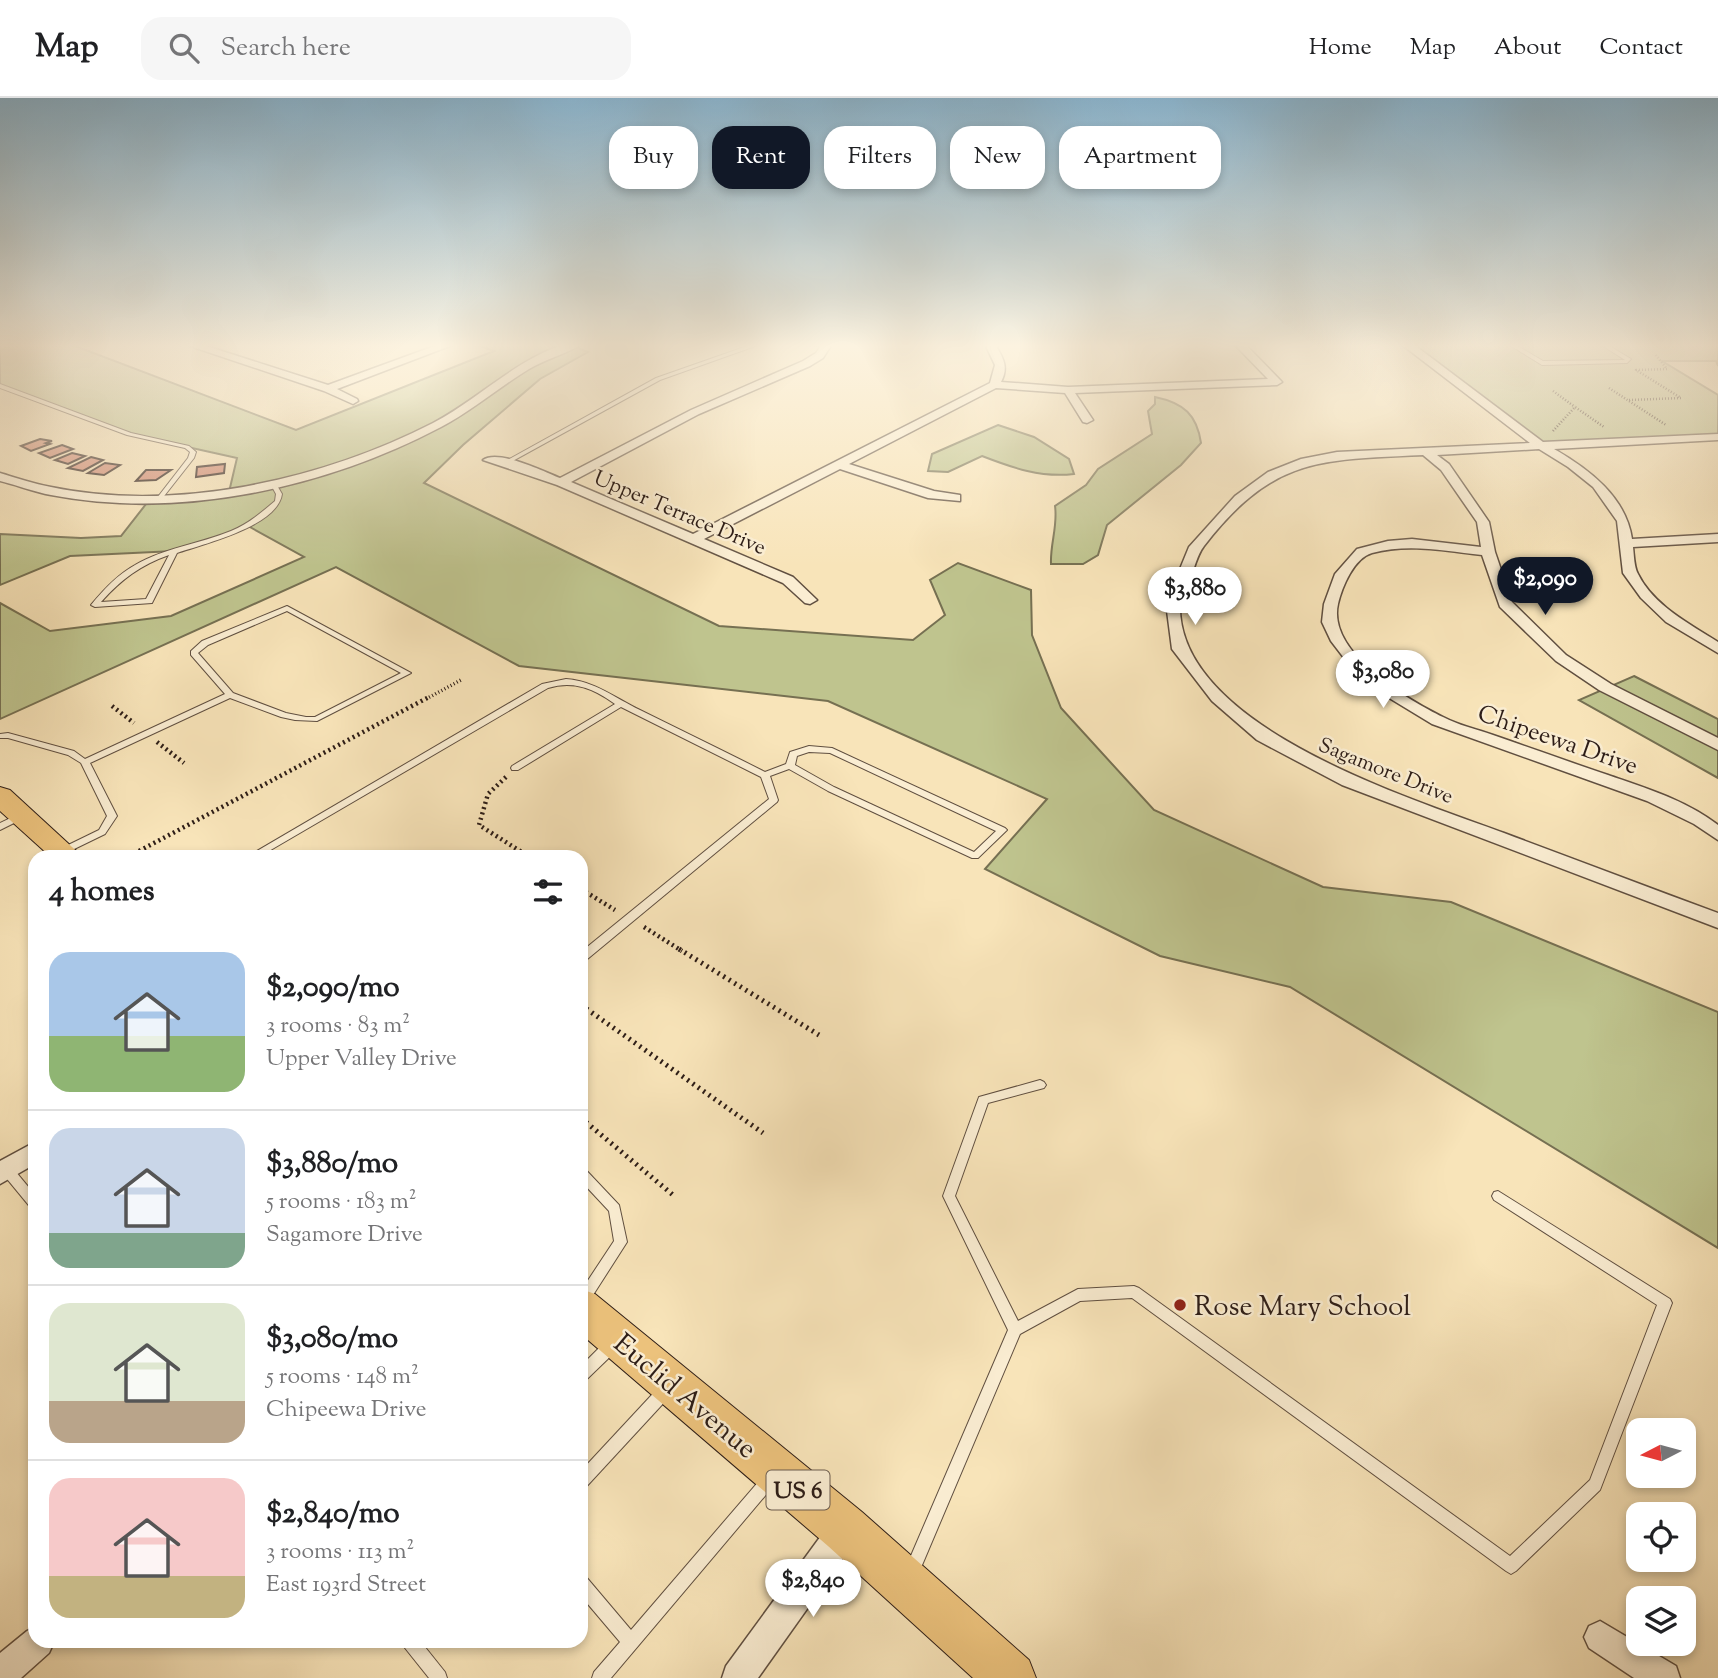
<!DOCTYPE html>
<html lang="en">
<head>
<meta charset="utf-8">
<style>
  body { margin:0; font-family:"Sorts Mill Goudy",serif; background:#f6f6f6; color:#202124; height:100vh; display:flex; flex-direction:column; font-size:26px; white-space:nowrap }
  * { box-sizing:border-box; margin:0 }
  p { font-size:23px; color:#757577 }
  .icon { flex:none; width:38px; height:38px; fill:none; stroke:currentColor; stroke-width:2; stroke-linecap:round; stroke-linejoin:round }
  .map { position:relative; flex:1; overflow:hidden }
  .drawer { position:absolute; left:28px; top:752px; width:560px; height:798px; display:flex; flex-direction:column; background:#fff; border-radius:21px; box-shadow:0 4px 10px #0003 }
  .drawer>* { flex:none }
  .hud { position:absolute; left:609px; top:28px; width:665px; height:63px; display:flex; gap:14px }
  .needle { width:46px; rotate:264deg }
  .controls { position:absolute; left:1626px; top:1320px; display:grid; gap:14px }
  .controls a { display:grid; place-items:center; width:70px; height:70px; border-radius:14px; background:#fff; box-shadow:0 4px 10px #0003; font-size:35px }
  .price { position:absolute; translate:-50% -60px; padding:0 16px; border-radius:24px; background:#fff; color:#222; font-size:23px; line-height:46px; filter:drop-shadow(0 2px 4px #0008) }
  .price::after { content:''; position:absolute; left:50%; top:42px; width:21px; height:16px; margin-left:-10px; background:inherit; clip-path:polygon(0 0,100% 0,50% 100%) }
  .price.current { background:#111827; color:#fff }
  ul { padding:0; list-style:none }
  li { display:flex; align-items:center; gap:21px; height:175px; padding:0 21px }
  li+li { border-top:2px solid #e0e0e0 }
  li span { display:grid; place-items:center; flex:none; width:196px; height:140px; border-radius:21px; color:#555 }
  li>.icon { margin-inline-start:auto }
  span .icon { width:84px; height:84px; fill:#fffc; stroke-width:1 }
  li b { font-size:30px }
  h2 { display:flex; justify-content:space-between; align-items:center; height:84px; padding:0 21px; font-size:30px }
  .chip { padding:0 24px; border-radius:21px; background:#fff; box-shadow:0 4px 10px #0003; font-size:24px; line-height:63px }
  .chip.current { background:#111827; color:#fff }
  header { display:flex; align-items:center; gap:42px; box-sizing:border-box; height:98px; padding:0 35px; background:#fff; border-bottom:2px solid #e0e0e0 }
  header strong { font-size:33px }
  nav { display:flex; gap:38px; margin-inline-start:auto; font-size:24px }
  .search { width:490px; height:63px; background:#f6f6f6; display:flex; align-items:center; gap:18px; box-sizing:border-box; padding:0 24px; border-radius:21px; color:#757577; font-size:26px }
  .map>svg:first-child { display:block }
</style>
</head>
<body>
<header>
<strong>Map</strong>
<div class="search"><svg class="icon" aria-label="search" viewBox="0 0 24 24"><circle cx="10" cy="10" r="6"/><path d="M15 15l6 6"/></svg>Search here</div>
<nav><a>Home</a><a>Map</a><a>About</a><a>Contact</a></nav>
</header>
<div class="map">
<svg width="1718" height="1580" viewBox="0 0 1718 1580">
  <rect width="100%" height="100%" fill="#f8e4b9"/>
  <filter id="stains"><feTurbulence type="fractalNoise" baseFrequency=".00286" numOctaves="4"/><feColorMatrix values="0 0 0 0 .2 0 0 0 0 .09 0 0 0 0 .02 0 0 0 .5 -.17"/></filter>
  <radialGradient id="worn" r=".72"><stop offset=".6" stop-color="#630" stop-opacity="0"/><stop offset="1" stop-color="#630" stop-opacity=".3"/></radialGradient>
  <g fill="#bfc48e" stroke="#767052" stroke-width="2">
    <path d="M0,246H70L296,332L494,253L475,246H577L573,248L588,254L540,281L463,347L424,385L719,528L913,542L945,517L930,482L958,465L1031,492L1032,537L1061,610L1154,712L1323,789L1451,804L1718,914V1150L1290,889L1160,858L985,771L1047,701L828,603L519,568L336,469L0,621V505L50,533L171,518L304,459L248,428L175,453L70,458L0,487V436L81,440L121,438L150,401L229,394L237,360L129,336L0,288Z"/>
    <path d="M1406,246H1718V268L1716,263H1662L1718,297V339L1541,348Z"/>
    <path d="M1155,299C1184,305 1197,317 1201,345L1181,367L1107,427L1098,457L1083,466H1051C1050,446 1058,428 1055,408L1086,387L1098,371L1152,336L1148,313L1155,306Z"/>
    <path d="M998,327L1034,339L1069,361L1074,376C1041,380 1013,370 982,358L948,374L928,373L932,356Z"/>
    <path d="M1634,578L1718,621V680L1579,602Z"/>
  </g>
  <g fill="#d58d76" stroke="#2d1d17" stroke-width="2">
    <path d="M40,341L52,343L46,345L50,346L31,353L21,348Z"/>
    <path d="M62,347L73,351L50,360L39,355Z"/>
    <path d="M72,355L85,358L68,366L55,362Z"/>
    <path d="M91,359L103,362L83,373L68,370Z"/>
    <path d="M105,365L120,367L104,377L88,375Z"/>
    <path d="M225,366L224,375L196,379L197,369Z"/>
    <path d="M146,372H171L156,382L136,383Z"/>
  </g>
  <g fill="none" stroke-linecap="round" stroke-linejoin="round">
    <g stroke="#604f40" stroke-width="2">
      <g id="lane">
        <path d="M753,246H761L660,282L509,365L504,364L656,280Z"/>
        <path d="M796,246H826L829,248L827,249Z"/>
        <path d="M1508,246H1514L1543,263L1625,262L1600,246H1606L1631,261L1627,265L1542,267Z"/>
        <path d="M1535,246H1596L1594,247Z"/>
        <path d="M0,286L131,335L189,348L196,354L194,360L161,402H157V400L188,360L190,354L185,350L127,337L0,290Z"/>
        <path d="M273,383L275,384L282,396C278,428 204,446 177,455L152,505L95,509L91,507C104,491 117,477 135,467C164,450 199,446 231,433C248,426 261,415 275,403L276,396L270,385ZM169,457L146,501L101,504C121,482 140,467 169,457Z"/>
        <path d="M287,508L411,575L317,623L295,622L281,619L230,600L90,665L117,718L105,736L66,755H60L58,753L60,751L99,732L107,718L81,665L68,657L8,640H0V636L8,635L74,653L85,661L225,596L191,557V553L202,543ZM287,513L401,575L315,619H306L286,615L233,595L198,555L208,547Z"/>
        <path d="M566,581C595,583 615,600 640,612C682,633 724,653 765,674L786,666L790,654L809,648L832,650L1005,730L1007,732L978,760H972L828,693L789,671L770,678L778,702L777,704L585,863L581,864V854L769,701L761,679L621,609L518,672H512L511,670L512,668L615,606C594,591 574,582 548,590L257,760H245L542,586ZM809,654L830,655L996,733L974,754L834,689L795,667L797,658Z"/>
        <path d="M21,715L26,718L24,720L0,732V725Z"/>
        <path d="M1040,982L1044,984L1046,987L1044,990L988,1005L955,1098L1018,1223L1078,1191L1134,1188L1139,1190L1510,1458L1590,1382L1657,1207L1494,1102L1492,1098L1494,1094L1498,1093L1670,1201L1672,1205L1600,1392L1516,1473L1511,1476L1506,1473L1132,1200L1080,1203L1020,1236L917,1479L912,1482L907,1479L904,1474L1008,1232L943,1098L979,999Z"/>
        <path d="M7,1067L11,1068L35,1097V1111L31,1110L3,1076L1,1072L3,1068Z"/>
        <path d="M581,1070L585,1071L619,1107L627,1144L586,1208L581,1210V1193L614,1143L609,1113L581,1083Z"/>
        <path d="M611,1241L616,1243L618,1248L616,1253L586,1282L581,1284V1268L606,1243Z"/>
        <path d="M666,1285L671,1287L673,1292L671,1297L586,1389L581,1391V1373L661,1287Z"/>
        <path d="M770,1374L775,1376L777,1381L775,1386L611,1580H592L594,1574L620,1544L581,1498V1478L587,1480L631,1532L765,1376Z"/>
        <path d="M403,1544H421L445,1574L447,1580H429L405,1550Z"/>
      </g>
    </g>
    <g stroke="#604f40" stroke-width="3">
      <g id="street">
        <path d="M184,246H200L328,287L440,246H455L337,291L357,301L358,303L353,306L324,293Z"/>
        <path d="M565,246H582C566,256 546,261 529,271C499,289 472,313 441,329C325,390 181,422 51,397C34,394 17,387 0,383V375C17,380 34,386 51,389C175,415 322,382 433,325C479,301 515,262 565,246Z"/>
        <path d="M822,246H832L823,260L810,268L699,316L571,384L693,436L990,285L995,267L985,246H995C1003,260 1009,269 1001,284L1068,289L1268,281L1234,246H1245L1282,284L1277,287L1075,295L1093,322L1087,325L1083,324L1065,295L996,290L849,366L934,393L960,397V403L928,400L840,371L704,441L793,479L817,502L810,506L805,505L783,485L557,387L483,362C498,351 543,373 560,380L691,312L803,263L816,255Z"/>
        <path d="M1401,246H1413L1543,344L1718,336V342L1554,351C1589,371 1626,399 1632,441L1718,436V444L1633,449C1634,457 1634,469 1638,476C1653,507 1690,526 1718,544V555L1666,524L1641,500L1623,475L1617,423L1593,389L1568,369L1539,351L1437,357L1449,366L1489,424L1495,454L1512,504L1566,557L1611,586L1718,640V652L1599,592L1556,563L1500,509L1482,457C1445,453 1409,445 1372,455C1354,460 1342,489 1338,506C1327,554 1406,601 1443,619C1458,627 1476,631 1493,637C1531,650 1569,664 1608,677C1645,690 1686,702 1718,727V742L1694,726L1647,703L1432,626L1376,592L1354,573L1331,543L1322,524L1324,506L1335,476L1357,451L1388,443L1412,441L1481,449L1477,424L1441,372L1423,357C1319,362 1273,359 1204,448C1197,457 1194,471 1190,482C1187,489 1181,499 1180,506C1176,629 1413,701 1504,735C1576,762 1647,789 1718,815V830L1342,687L1257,642L1212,603L1172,551L1166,505L1189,449L1235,398L1268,374L1301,361L1337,354L1530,345Z"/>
        <path d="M35,1044V1066L0,1086V1063Z"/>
        <path d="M845,1416L856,1420L860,1431L856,1442L758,1580H722L726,1568L834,1420Z"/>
        <path d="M1600,1523L1676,1568L1680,1580H1634L1589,1550L1584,1539L1589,1528Z"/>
        <path d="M35,1529V1544H54L49,1555L21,1580H0V1555L27,1533Z"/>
      </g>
    </g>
    <g stroke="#2d1d17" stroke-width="2">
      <g id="primary">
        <path d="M0,689L10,692L84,760H52L0,713Z"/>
        <path d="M581,1191L595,1196L862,1414L1029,1562L1036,1580H973L828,1448L581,1236Z"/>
      </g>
    </g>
    <g stroke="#2d1d17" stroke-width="2.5" stroke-dasharray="1 2" stroke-linecap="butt">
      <path d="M1609,290L1666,327"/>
      <path d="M1553,293L1575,309"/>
      <path d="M1629,302L1681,300L1636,272L1667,271L1655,256"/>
      <path d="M1553,333L1575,309L1604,329"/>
    </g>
    <path stroke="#2d1d17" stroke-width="3.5" stroke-dasharray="1 2.5" stroke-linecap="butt" d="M426,601L461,582"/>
    <g stroke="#2d1d17" stroke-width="4.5" stroke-dasharray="2 3.5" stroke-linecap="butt">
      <path d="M112,608L134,625"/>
      <path d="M157,644L184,665"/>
      <path d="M506,679L488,696L479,727L531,760"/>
      <path d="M139,753L429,599"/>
      <path d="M364,754L372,760"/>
      <path d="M581,791L615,812"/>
      <path d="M644,829L682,853"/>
    </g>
    <g stroke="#2d1d17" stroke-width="5" stroke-dasharray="2 4.5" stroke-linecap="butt">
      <path d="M679,851L819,937"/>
      <path d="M581,907L763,1035"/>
      <path d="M581,1020L673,1097"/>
    </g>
    <use href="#lane" fill="#faedd2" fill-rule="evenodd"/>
    <use href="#street" fill="#faedd2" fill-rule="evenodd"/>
    <use href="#primary" fill="#ecc27c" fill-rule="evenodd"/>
  </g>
  <linearGradient id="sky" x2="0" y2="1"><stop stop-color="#8bb8d4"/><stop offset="0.53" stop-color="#fcf3e0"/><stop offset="1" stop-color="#fcf3e0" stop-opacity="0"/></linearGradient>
  <rect width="1718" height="468" fill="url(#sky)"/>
  <circle fill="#8f2418" stroke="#faedd2" stroke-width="2.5" cx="1180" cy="1207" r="7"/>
  <g text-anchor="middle" stroke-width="5" stroke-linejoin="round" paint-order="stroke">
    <g font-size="21" fill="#2d1d17" stroke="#faedd2">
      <text transform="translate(680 414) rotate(23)" y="7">Upper Terrace Drive</text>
      <text transform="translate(1386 672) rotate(22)" y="7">Sagamore Drive</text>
    </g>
    <rect fill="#faedd2" stroke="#6a5b4f" stroke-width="2" x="766.5" y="1372.5" width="63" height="39" rx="5"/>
    <g font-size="23" font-weight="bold" fill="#2d1d17">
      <text x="798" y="1400">US 6</text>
    </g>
    <g font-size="24" fill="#2d1d17" stroke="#faedd2">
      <text transform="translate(1558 641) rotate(19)" y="8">Chipeewa Drive</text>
    </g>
    <g font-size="28" fill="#2d1d17" stroke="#faedd2" text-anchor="start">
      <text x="1194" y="1217">Rose Mary School</text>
    </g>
    <g font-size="28" fill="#2d1d17" stroke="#faedd2">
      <text transform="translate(686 1297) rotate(40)" y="10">Euclid Avenue</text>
    </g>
  </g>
  <rect width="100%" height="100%" filter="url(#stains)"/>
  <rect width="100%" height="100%" fill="url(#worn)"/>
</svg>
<div class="controls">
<a><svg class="needle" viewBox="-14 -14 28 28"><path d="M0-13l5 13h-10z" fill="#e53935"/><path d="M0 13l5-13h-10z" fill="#757577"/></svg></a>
<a><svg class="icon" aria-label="locate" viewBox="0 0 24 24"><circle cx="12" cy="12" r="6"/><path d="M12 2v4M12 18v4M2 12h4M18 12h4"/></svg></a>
<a><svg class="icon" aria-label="layers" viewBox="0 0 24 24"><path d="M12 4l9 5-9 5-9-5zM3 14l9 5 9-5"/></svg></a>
</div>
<b class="price current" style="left:1545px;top:519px">$2,090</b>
<b class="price" style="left:1195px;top:529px">$3,880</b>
<b class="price" style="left:1383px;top:612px">$3,080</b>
<b class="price" style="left:813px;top:1521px">$2,840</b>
<div class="hud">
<a class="chip">Buy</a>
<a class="chip current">Rent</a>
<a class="chip">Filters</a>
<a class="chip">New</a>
<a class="chip">Apartment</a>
</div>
<section class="drawer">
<h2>4 homes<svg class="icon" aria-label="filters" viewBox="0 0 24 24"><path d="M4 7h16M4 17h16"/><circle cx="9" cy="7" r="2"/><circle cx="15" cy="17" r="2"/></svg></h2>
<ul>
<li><span style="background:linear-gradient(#a9c7e8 60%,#8fb573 0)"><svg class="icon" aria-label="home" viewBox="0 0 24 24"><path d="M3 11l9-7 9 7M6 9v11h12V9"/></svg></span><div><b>$2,090/mo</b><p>3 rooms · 83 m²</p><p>Upper Valley Drive</p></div></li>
<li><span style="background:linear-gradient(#c9d6e8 75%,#7fa58c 0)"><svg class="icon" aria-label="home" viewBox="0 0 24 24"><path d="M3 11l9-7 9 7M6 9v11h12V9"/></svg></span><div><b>$3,880/mo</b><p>5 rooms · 183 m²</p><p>Sagamore Drive</p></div></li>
<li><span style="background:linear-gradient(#dfe7d0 70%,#b9a48a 0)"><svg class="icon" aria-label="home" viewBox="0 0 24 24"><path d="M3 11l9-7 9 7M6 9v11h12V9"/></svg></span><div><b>$3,080/mo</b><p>5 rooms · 148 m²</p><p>Chipeewa Drive</p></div></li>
<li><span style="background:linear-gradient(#f6c9c9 70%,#c2b280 0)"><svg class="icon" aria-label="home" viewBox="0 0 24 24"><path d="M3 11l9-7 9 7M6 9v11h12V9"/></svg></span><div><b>$2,840/mo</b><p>3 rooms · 113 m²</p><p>East 193rd Street</p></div></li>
</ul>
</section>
</div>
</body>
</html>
